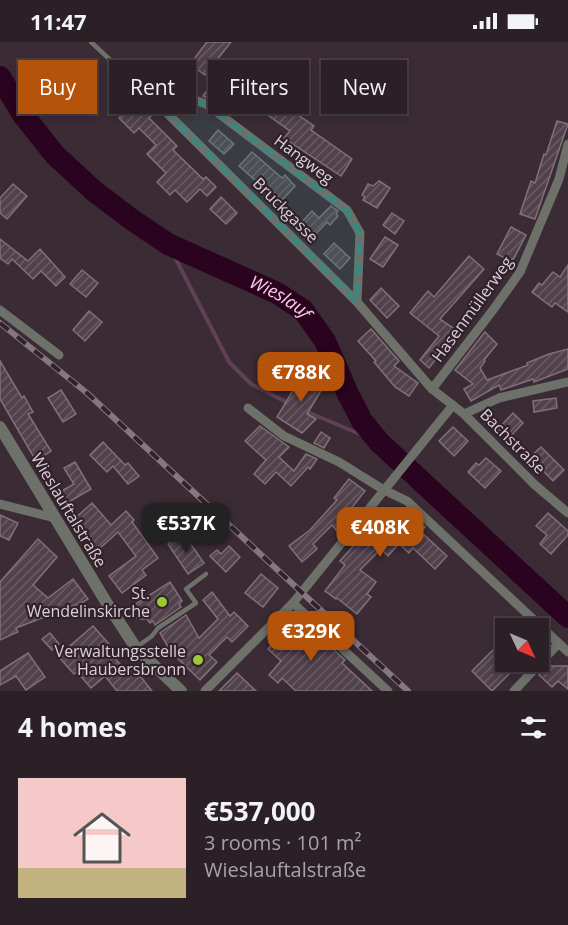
<!DOCTYPE html>
<html lang="en">
<head>
<meta charset="utf-8">
<style>
  body { margin:0; font-family:"Open Sans",sans-serif; background:#382d33; color:#f1f3f6; height:100vh; display:flex; flex-direction:column; font-size:22px; white-space:nowrap }
  * { box-sizing:border-box; margin:0 }
  p { font-size:20px; color:#a6a3a7 }
  .icon { flex:none; width:33px; height:33px; fill:none; stroke:currentColor; stroke-width:2; stroke-linecap:round; stroke-linejoin:round }
  .map { position:relative; height:649px; overflow:hidden }
  .sheet { display:flex; flex-direction:column; background:#2c2027; flex:1 }
  .sheet>* { flex:none }
  .hud { position:absolute; left:18px; top:18px; width:532px; height:54px; display:flex; gap:12px }
  .needle { width:39px; rotate:134deg }
  .tools { position:absolute; left:495px; top:576px; display:grid; gap:12px }
  .tools a { display:grid; place-items:center; width:54px; height:54px; border-radius:0px; background:#2c2027; box-shadow:0 3px 9px #0003,0 0 0 2px #483e44; font-size:30px }
  .price { position:absolute; translate:-50% -51px; padding:0 14px; border-radius:12px; background:#b45309; color:#fff; font-size:20px; line-height:39px; filter:drop-shadow(0 2px 3px #0008) }
  .price::after { content:''; position:absolute; left:50%; top:36px; width:18px; height:14px; margin-left:-9px; background:inherit; clip-path:polygon(0 0,100% 0,50% 100%) }
  .price.on { background:#222; color:#fff }
  ul { padding:0; list-style:none }
  li { display:flex; align-items:center; gap:18px; height:150px; padding:0 18px }
  li span { display:grid; place-items:center; flex:none; width:168px; height:120px; border-radius:0px; color:#555 }
  li>.icon { margin-inline-start:auto }
  span .icon { width:72px; height:72px; fill:#fffc; stroke-width:1 }
  li b { font-size:26px }
  h2 { display:flex; justify-content:space-between; align-items:center; height:72px; padding:0 18px; font-size:26px }
  .tag { padding:0 21px; border-radius:0px; background:#2c2027; box-shadow:0 3px 9px #0003,0 0 0 2px #483e44; font-size:21px; line-height:54px }
  .tag.on { background:#b45309; color:#fff }
  .status { display:flex; justify-content:space-between; align-items:center; height:42px; padding:0 30px; background:#2c2027; direction:ltr }
  .status svg { height:16px; fill:currentColor }
  .map>svg:first-child { display:block }
</style>
</head>
<body>
<div class="status"><b>11:47</b><svg viewBox="0 0 49 12"><path d="M0 12V9h3v3zM5 12V6h3v6zM10 12V3h3v9zM15 12V0h3v12zM26 1h20v11H26zM47 4h2v5h-2z"/></svg></div>
<div class="map">
<svg width="568" height="649" viewBox="0 0 568 649">
  <defs>
    <pattern id="building-hatch" width="6" height="6" patternUnits="userSpaceOnUse" patternTransform="scale(1.5)"><rect width="6" height="6" fill="#51414b"/><path d="M-1 1l2-2M0 6l6-6M5 7l2-2" fill="none" stroke="#695b64"/></pattern>
  </defs>
  <rect width="100%" height="100%" fill="#3a2b34"/>
  <g fill="none" stroke-linecap="round" stroke-linejoin="round">
    <g stroke="#5f4156" stroke-width="4">
      <path d="M168,202L229,320L251,342L290,362"/>
      <path d="M305,369L379,400"/>
    </g>
    <path stroke="#2a031f" stroke-width="22" id="s1" d="M0,35L24,74L55,113L94,149L131,177L168,202L277,251L303,268L325,299L348,352L362,379L379,400L568,575"/>
  </g>
  <g fill="url(#building-hatch)" stroke="#816f7a" stroke-width="1.5">
    <path d="M207,0H231L205,33L190,22Z"/>
    <path d="M260,28L273,38L271,41L297,60L291,68L314,84L311,88L352,117L341,134L284,96L290,89L265,71L267,68L243,51Z"/>
    <path d="M214,38L223,44L213,59L203,54Z"/>
    <path d="M139,56L154,71L149,76L177,104L173,108L203,137L206,135L216,145L207,154L200,147L187,160L175,148L170,153L157,140L166,131L147,112L156,103L139,86L134,91L119,76Z"/>
    <path d="M557,79L568,82L535,177L520,172L531,139L535,141L544,112L546,113Z"/>
    <path d="M218,88L234,102L224,112L209,99Z"/>
    <path d="M252,110L282,136L285,133L295,144L282,158L259,136L256,139L239,124Z"/>
    <path d="M379,139L390,146L377,166L363,158L365,155L362,153L368,142L373,144Z"/>
    <path d="M13,142L27,154L7,177L0,171V156Z"/>
    <path d="M221,155L237,171L226,182L210,167Z"/>
    <path d="M331,164L338,169L336,172L338,174L330,183L327,180L314,194L301,181L312,169L319,176Z"/>
    <path d="M392,171L404,179L395,192L383,183Z"/>
    <path d="M511,185L526,193L512,220L497,212Z"/>
    <path d="M385,195L398,203L383,225L370,217Z"/>
    <path d="M0,197L28,219L40,207L65,235L56,244L41,229L33,237L12,217L8,222L0,216Z"/>
    <path d="M334,201L350,216L340,227L324,212Z"/>
    <path d="M469,214L484,227L440,277L456,288L446,302L447,303L429,326L420,318L439,294L410,271L428,249L434,255Z"/>
    <path d="M568,223V270L555,261L552,265L532,250L539,241L542,243L553,230L560,235Z"/>
    <path d="M82,228L98,241L86,255L70,242Z"/>
    <path d="M381,246L399,264L387,276L370,258Z"/>
    <path d="M89,269L102,280L85,299L73,288Z"/>
    <path d="M371,287L399,319L394,324L418,341L409,354L395,345L374,320L376,319L358,299Z"/>
    <path d="M485,290L497,302L484,318L485,319L480,326L487,338L528,323L527,321L549,312L568,307V327L534,340L533,337L501,348L499,343L471,359L464,347L473,342L455,328Z"/>
    <path d="M0,319L22,356L24,354L33,370L28,372L51,409L36,419L0,357Z"/>
    <path d="M304,330L325,342L307,372L316,377L302,391L277,375Z"/>
    <path d="M61,348L76,372L63,380L48,356Z"/>
    <path d="M556,356L557,366L534,370L533,359Z"/>
    <path d="M513,371L523,381L508,397L498,387Z"/>
    <path d="M260,384L289,405L279,415L294,429L306,412L317,417L310,427L308,425L291,444L276,430L265,442L254,432L266,418L245,399Z"/>
    <path d="M453,385L468,399L454,414L439,399Z"/>
    <path d="M321,390L330,396L324,406L314,401Z"/>
    <path d="M103,400L125,423L128,421L139,434L128,442L113,424L107,430L90,413Z"/>
    <path d="M541,405L564,428L553,439L530,415Z"/>
    <path d="M486,416L501,429L485,446L468,430L476,421L479,423Z"/>
    <path d="M75,420L91,447L64,463L58,451L74,442L64,426Z"/>
    <path d="M349,437L365,449L342,478L344,480L336,488L332,483L313,502L317,507L302,520L289,504L310,488L337,458L334,456Z"/>
    <path d="M92,461L111,483L126,469L134,478L132,480L158,516L142,528L146,533L122,551L109,534L136,514L118,490L98,508L72,479Z"/>
    <path d="M405,466L425,485L421,490L447,514L435,527L413,506L409,511L399,502L388,514L381,507L360,528L376,540L367,552L371,555L357,572L337,556L336,557L325,549L345,523L340,519L373,482L382,491Z"/>
    <path d="M548,471L568,489V493L551,512L540,502L547,493L536,484Z"/>
    <path d="M0,473L18,481L9,498L0,494Z"/>
    <path d="M183,491L204,521L188,532L168,502Z"/>
    <path d="M38,497L57,515L33,543L48,556L73,537L88,557L83,560L16,586L18,590L0,598V540Z"/>
    <path d="M229,504L240,515L226,530L210,514L217,508L221,512Z"/>
    <path d="M261,532L278,546L263,565L245,551Z"/>
    <path d="M170,540L182,559L179,562L181,565L155,583L153,579L150,581L147,577H140L133,574L132,566L134,563Z"/>
    <path d="M212,550L230,574L234,570L248,584L232,600L227,595L209,613L217,620L200,638L171,610L160,591L186,573L199,596L218,577L203,558Z"/>
    <path d="M297,574L345,618L342,621L372,649H296L282,636L278,641L269,633L281,619L268,607Z"/>
    <path d="M93,584L109,602L105,605L127,630L133,625L152,649H117L105,634L91,646L77,630L74,632L58,614Z"/>
    <path d="M50,591L59,602L52,608L42,597Z"/>
    <path d="M506,595V620H521L492,649L472,629Z"/>
    <path d="M28,611L45,635L26,648L16,634L0,643V629Z"/>
    <path d="M548,624H568V647L558,639L552,645L539,633Z"/>
    <path d="M237,631L256,649H219Z"/>
  </g>
  <g fill="none" stroke-linecap="round" stroke-linejoin="round">
    <g stroke="#6e7169" stroke-width="4.5">
      <path d="M91,0L160,64"/>
      <path d="M138,604L152,594L158,586L196,561L186,547L206,532"/>
    </g>
    <g stroke="#6e7169" stroke-width="9">
      <path d="M357,260L360,191L347,168L206,62L180,53L160,64L357,260L432,347L464,372L535,443L568,471"/>
      <path d="M0,268L59,313"/>
      <path d="M432,347L493,268L520,230L559,137L568,102"/>
      <path d="M248,366L284,394L339,420L384,448L407,459L568,610"/>
      <path d="M464,372L499,356L568,340"/>
      <path d="M0,462L55,476"/>
      <path d="M293,561L388,649"/>
      <path d="M205,649L293,561L453,363"/>
      <path d="M514,649L558,602"/>
    </g>
    <path stroke="#6e7169" stroke-width="12" d="M0,385L108,563L136,606L181,649"/>
    <g stroke="#84777f" stroke-width="6">
      <path id="rail" d="M0,281L87,351L408,649"/>
    </g>
    <use href="#rail" stroke="#30212a" stroke-width="4" stroke-dasharray="11" stroke-linecap="butt"/>
  </g>
  <path fill="#388883" fill-opacity="0.2" stroke="#388883" stroke-width="4.5" stroke-dasharray="12 8" stroke-linejoin="round" d="M180,53L206,62L347,168L360,191L357,260L160,64Z"/>
  <g fill="#9cca32" stroke="#30212a" stroke-width="2">
    <circle cx="162" cy="560" r="6"/>
    <circle cx="198" cy="618" r="6"/>
  </g>
  <g text-anchor="middle" stroke-width="4.5" stroke-linejoin="round" paint-order="stroke">
    <g font-size="16" fill="#dbd1d7" stroke="#30212a">
      <text transform="translate(304 117) rotate(37)" y="6">Hangweg</text>
      <text transform="translate(286 168) rotate(45)" y="6">Bruckgasse</text>
      <text transform="translate(472 267) rotate(-54)" y="6">Hasenmüllerweg</text>
      <text transform="translate(513 399) rotate(45)" y="6">Bachstraße</text>
      <text transform="translate(69 468) rotate(59)" y="6">Wieslauftalstraße</text>
    </g>
    <g font-size="16" fill="#dbd1d7" stroke="#30212a" text-anchor="end">
      <text x="150" y="557">St.<tspan x="150" dy="18">Wendelinskirche</tspan></text>
      <text x="186" y="615">Verwaltungsstelle<tspan x="186" dy="18">Haubersbronn</tspan></text>
    </g>
    <g font-size="18" font-style="italic" fill="#facce8" stroke="#30212a">
      <text dy="6" stroke="none"><textPath href="#s1" startOffset="364">Wieslauf</textPath></text>
    </g>
  </g>
</svg>
<div class="tools">
<a><svg class="needle" viewBox="-14 -14 28 28"><path d="M0-13l5 13h-10z" fill="#e53935"/><path d="M0 13l5-13h-10z" fill="#a6a3a7"/></svg></a>
</div>
<b class="price" style="left:301px;top:361px">€788K</b>
<b class="price on" style="left:186px;top:512px">€537K</b>
<b class="price" style="left:380px;top:516px">€408K</b>
<b class="price" style="left:311px;top:620px">€329K</b>
<div class="hud">
<a class="tag on">Buy</a>
<a class="tag">Rent</a>
<a class="tag">Filters</a>
<a class="tag">New</a>
</div>
</div>
<section class="sheet">
<h2>4 homes<svg class="icon" aria-label="filters" viewBox="0 0 24 24"><path d="M4 7h16M4 17h16"/><circle cx="9" cy="7" r="2"/><circle cx="15" cy="17" r="2"/></svg></h2>
<ul>
<li><span style="background:linear-gradient(#f6c9c9 75%,#c2b280 0)"><svg class="icon" aria-label="home" viewBox="0 0 24 24"><path d="M3 11l9-7 9 7M6 9v11h12V9"/></svg></span><div><b>€537,000</b><p>3 rooms · 101 m²</p><p>Wieslauftalstraße</p></div></li>
</ul>
</section>
</body>
</html>
